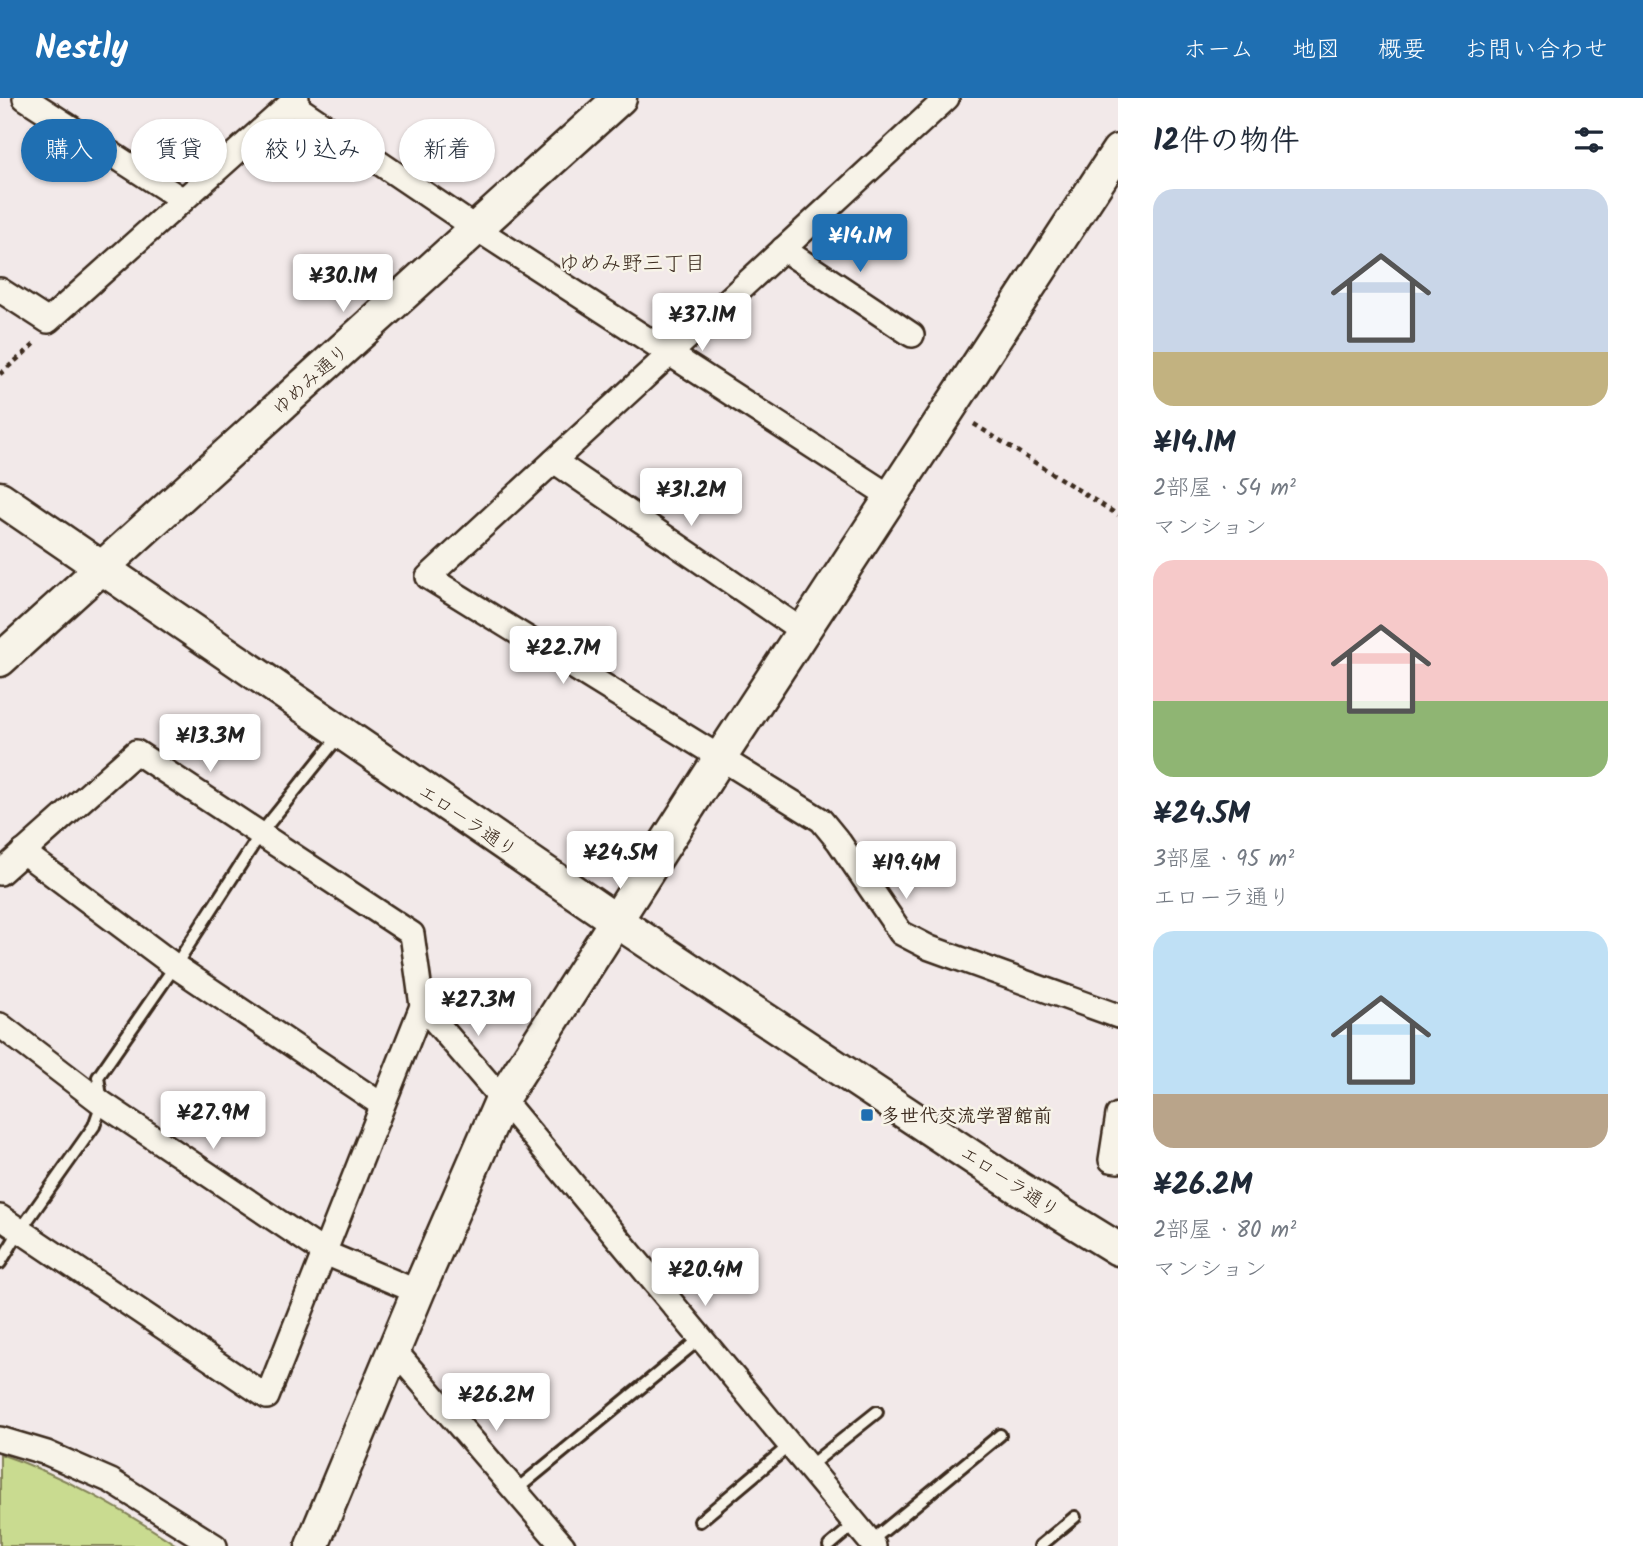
<!DOCTYPE html>
<html lang="ja">
<head>
<meta charset="utf-8">
<style>
  body { margin:0; font-family:Kalam,"Klee One",sans-serif; background:#f6f6f7; color:#1f2937; height:100vh; display:flex; flex-direction:column; font-size:26px; white-space:nowrap }
  * { box-sizing:border-box; margin:0 }
  p { font-size:23px; color:#747a83 }
  .icon { flex:none; width:38px; height:38px; fill:none; stroke:currentColor; stroke-width:2; stroke-linecap:round; stroke-linejoin:round }
  .map { position:relative; flex:1; overflow:hidden }
  .sheet { display:flex; flex-direction:column; background:#fff; width:525px }
  .sheet>* { flex:none }
  .top-card { position:absolute; left:21px; top:21px; width:665px; height:63px; display:flex; gap:14px }
  .price { position:absolute; translate:-50% -60px; padding:0 16px; border-radius:7px; background:#fff; color:#222; font-size:23px; line-height:46px; filter:drop-shadow(0 2px 4px #0008) }
  .price::after { content:''; position:absolute; left:50%; top:42px; width:21px; height:16px; margin-left:-10px; background:inherit; clip-path:polygon(0 0,100% 0,50% 100%) }
  .price.on { background:#1f6fb2; color:#fff }
  ul { padding:0; list-style:none }
  li { display:grid; align-content:center; gap:14px; height:371px; padding:0 35px }
  li span { display:grid; place-items:center; height:217px; border-radius:21px; color:#555 }
  li>.icon { margin-inline-start:auto }
  span .icon { width:126px; height:126px; fill:#fffc; stroke-width:1 }
  li b { font-size:30px }
  h2 { display:flex; justify-content:space-between; align-items:center; height:84px; padding:0 35px; font-size:30px }
  .chip { padding:0 24px; border-radius:32px; background:#fff; box-shadow:0 2px 5px #0004; font-size:24px; line-height:63px }
  .chip.on { background:#1f6fb2; color:#fff }
  header { display:flex; align-items:center; gap:42px; box-sizing:border-box; height:98px; padding:0 35px; background:#1f6fb2; color:#fff }
  header strong { font-size:33px }
  nav { display:flex; gap:38px; margin-inline-start:auto; font-size:24px }
  main { display:flex; flex:1; min-height:0 }
  .map>svg:first-child { display:block }
</style>
</head>
<body>
<header>
<strong>Nestly</strong>
<nav><a>ホーム</a><a>地図</a><a>概要</a><a>お問い合わせ</a></nav>
</header>
<main>
<div class="map">
<svg width="1118" height="1448" viewBox="0 0 1118 1448">
  <rect width="100%" height="100%" fill="#f2e9e9"/>
  <filter id="ink" filterUnits="userSpaceOnUse"><feTurbulence type="fractalNoise" baseFrequency=".0143" numOctaves="2"/><feDisplacementMap in="SourceGraphic" scale="14" xChannelSelector="R" yChannelSelector="G"/><feConvolveMatrix kernelMatrix="1 2 1 2 8 2 1 2 1" color-interpolation-filters="sRGB"/></filter>
  <g filter="url(#ink)">
    <path fill="#c9db90" stroke="#828257" stroke-width="2" d="M0,1356C65,1378 121,1411 178,1448H0Z"/>
    <g fill="none" stroke-linecap="round" stroke-linejoin="round">
      <g stroke="#3b2a1e" stroke-width="16">
        <g id="lane">
          <path d="M0,1165L19,1134L94,1028L102,1005L98,979L175,868L261,735L339,638"/>
          <path d="M808,1369L877,1314"/>
          <path d="M516,1392L701,1240"/>
          <path d="M700,1423L790,1347"/>
          <path d="M870,1444L1000,1337"/>
          <path d="M829,1448L855,1426"/>
          <path d="M1040,1448L1075,1419"/>
        </g>
      </g>
      <g stroke="#3b2a1e" stroke-width="28">
        <g id="street">
          <path d="M25,0L183,102"/>
          <path d="M947,0L428,479L821,722L839,744L901,835L930,850L1118,918"/>
          <path d="M291,5L477,131L891,399"/>
          <path d="M783,151L912,237"/>
          <path d="M0,192L48,223L297,0"/>
          <path d="M554,363L804,534"/>
          <path d="M23,754L175,868L382,1007"/>
          <path d="M0,775L136,654L412,836L422,908L267,1299L0,1119"/>
          <path d="M422,908L502,1001L874,1448"/>
          <path d="M0,927L102,1005L325,1155L418,1194"/>
          <path d="M1118,1017L1111,1062L1118,1063"/>
          <path d="M394,1252L563,1448"/>
          <path d="M0,1341L47,1355L111,1383L215,1448"/>
        </g>
      </g>
      <g stroke="#3b2a1e" stroke-width="37">
        <g id="secondary">
          <path d="M0,400L615,822L1019,1090L1118,1151"/>
          <path d="M0,562L620,0"/>
          <path d="M312,1448L418,1194L502,1001L720,660L1118,53"/>
        </g>
      </g>
      <g stroke="#3b2a1e" stroke-width="4.5" stroke-dasharray="5 5" stroke-linecap="butt">
        <path d="M0,276L36,245"/>
        <path d="M974,326L1118,417"/>
      </g>
      <use href="#lane" stroke="#f7f3e8" stroke-width="10"/>
      <use href="#street" stroke="#f7f3e8" stroke-width="23"/>
      <use href="#secondary" stroke="#f7f3e8" stroke-width="32"/>
    </g>
  </g>
  <rect fill="#1f6fb2" stroke="#f7f3e8" stroke-width="2.5" x="860" y="1010" width="14" height="14" rx="3.5"/>
  <g text-anchor="middle" stroke-width="5" stroke-linejoin="round" paint-order="stroke">
    <g font-size="19" fill="#3b2a1e" stroke="#f7f3e8">
      <text transform="translate(310 281) rotate(-42)" y="7">ゆめみ通り</text>
      <text transform="translate(468 722) rotate(34)" y="7">エローラ通り</text>
      <text transform="translate(1010 1083) rotate(33)" y="7">エローラ通り</text>
    </g>
    <g font-size="19" font-weight="bold" fill="#3b2a1e" stroke="#f7f3e8" text-anchor="start">
      <text x="881" y="1024">多世代交流学習館前</text>
    </g>
    <g font-size="21" fill="#3b2a1e" stroke="#f7f3e8">
      <text x="632" y="172">ゆめみ野三丁目</text>
    </g>
  </g>
</svg>
<b class="price on" style="left:860px;top:176px">¥14.1M</b>
<b class="price" style="left:343px;top:216px">¥30.1M</b>
<b class="price" style="left:702px;top:255px">¥37.1M</b>
<b class="price" style="left:691px;top:430px">¥31.2M</b>
<b class="price" style="left:563px;top:588px">¥22.7M</b>
<b class="price" style="left:210px;top:676px">¥13.3M</b>
<b class="price" style="left:620px;top:793px">¥24.5M</b>
<b class="price" style="left:906px;top:803px">¥19.4M</b>
<b class="price" style="left:478px;top:940px">¥27.3M</b>
<b class="price" style="left:213px;top:1053px">¥27.9M</b>
<b class="price" style="left:705px;top:1210px">¥20.4M</b>
<b class="price" style="left:496px;top:1335px">¥26.2M</b>
<div class="top-card">
<a class="chip on">購入</a>
<a class="chip">賃貸</a>
<a class="chip">絞り込み</a>
<a class="chip">新着</a>
</div>
</div>
<section class="sheet">
<h2>12件の物件<svg class="icon" aria-label="filters" viewBox="0 0 24 24"><path d="M4 7h16M4 17h16"/><circle cx="9" cy="7" r="2"/><circle cx="15" cy="17" r="2"/></svg></h2>
<ul>
<li><span style="background:linear-gradient(#c9d6e8 75%,#c2b280 0)"><svg class="icon" aria-label="home" viewBox="0 0 24 24"><path d="M3 11l9-7 9 7M6 9v11h12V9"/></svg></span><div><b>¥14.1M</b><p>2部屋 · 54 m²</p><p>マンション</p></div></li>
<li><span style="background:linear-gradient(#f6c9c9 65%,#8fb573 0)"><svg class="icon" aria-label="home" viewBox="0 0 24 24"><path d="M3 11l9-7 9 7M6 9v11h12V9"/></svg></span><div><b>¥24.5M</b><p>3部屋 · 95 m²</p><p>エローラ通り</p></div></li>
<li><span style="background:linear-gradient(#bfe0f5 75%,#b9a48a 0)"><svg class="icon" aria-label="home" viewBox="0 0 24 24"><path d="M3 11l9-7 9 7M6 9v11h12V9"/></svg></span><div><b>¥26.2M</b><p>2部屋 · 80 m²</p><p>マンション</p></div></li>
</ul>
</section>
</main>
</body>
</html>
